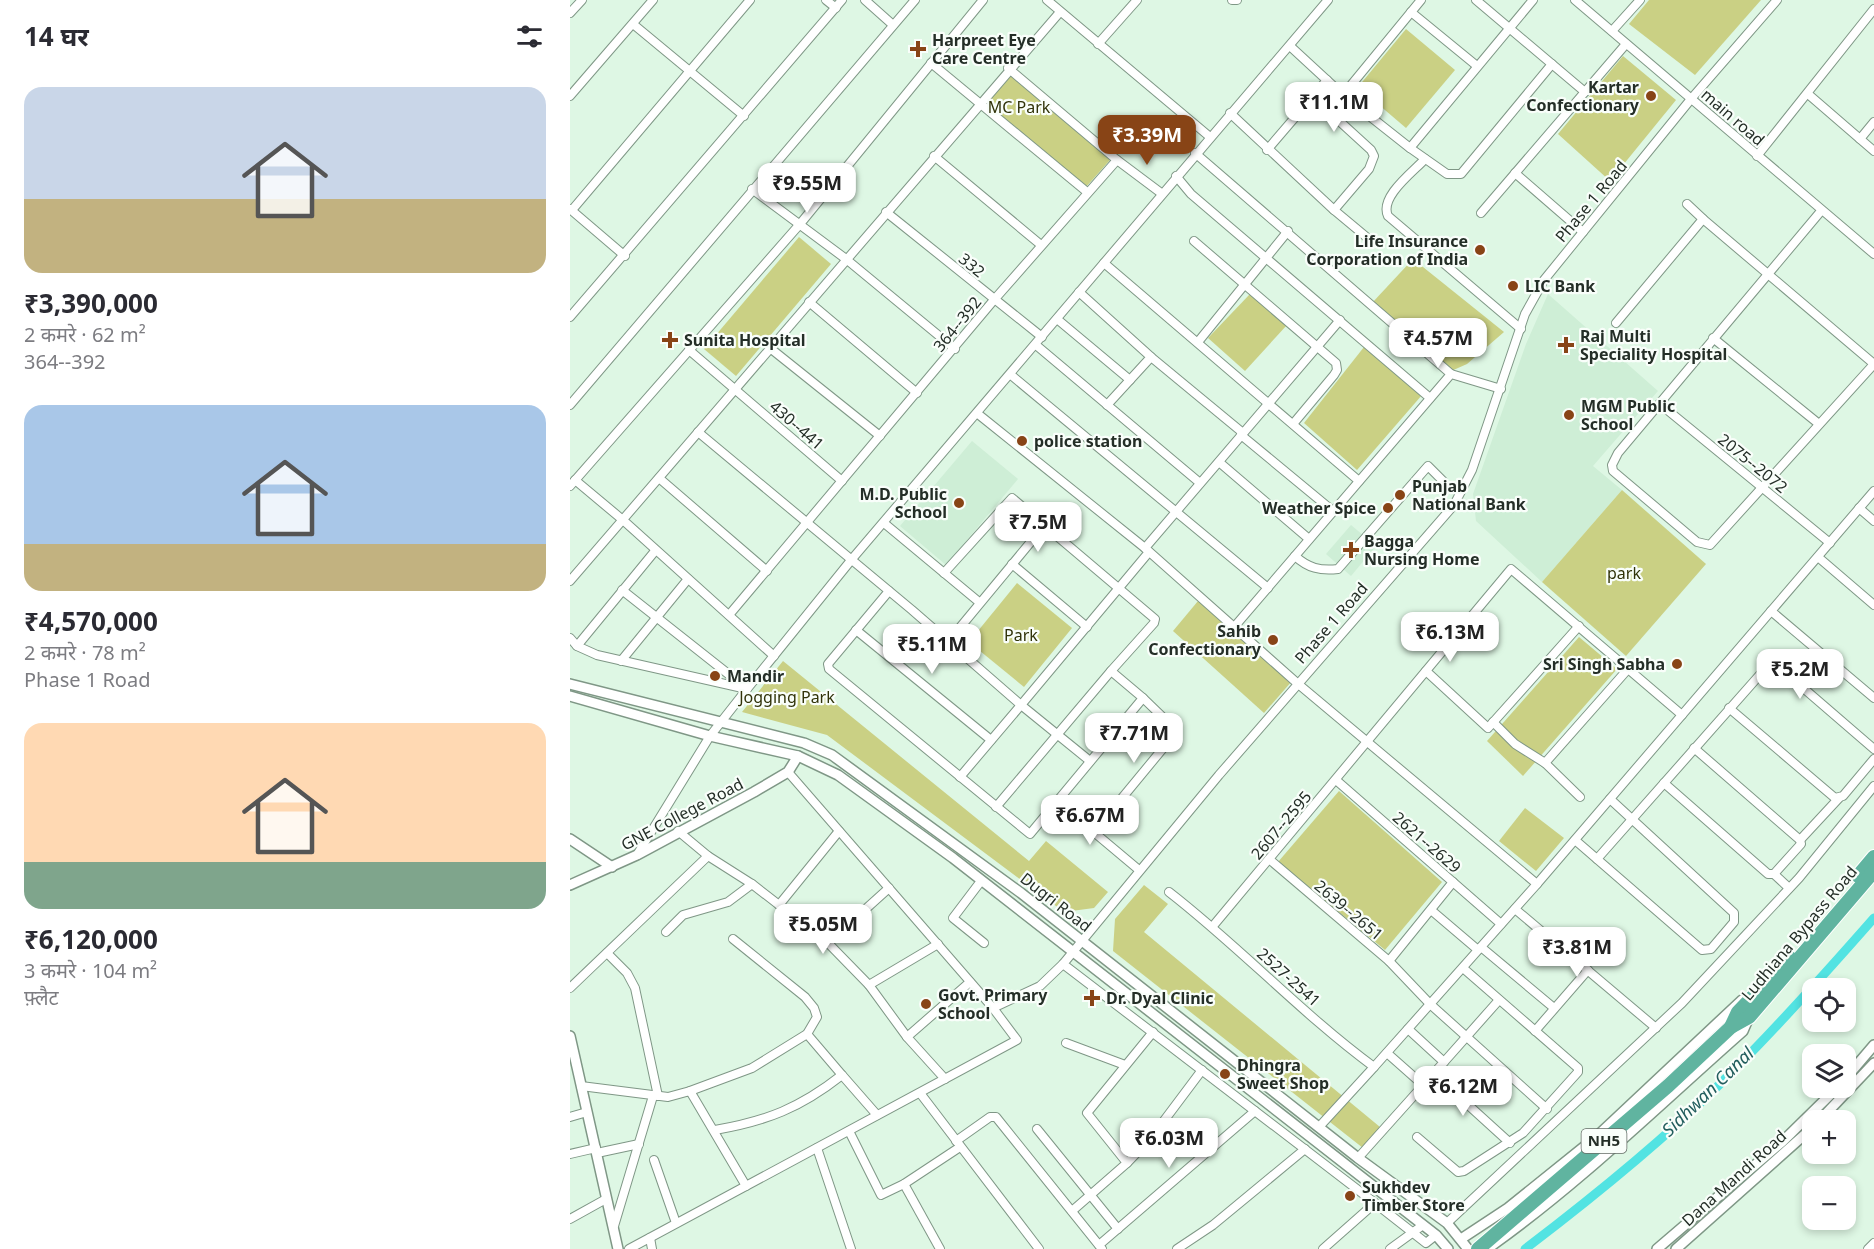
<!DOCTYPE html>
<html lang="hi">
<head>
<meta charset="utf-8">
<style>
  body { margin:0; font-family:"Noto Sans","Noto Sans Devanagari",sans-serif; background:#f7f7f7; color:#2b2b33; height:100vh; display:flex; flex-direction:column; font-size:22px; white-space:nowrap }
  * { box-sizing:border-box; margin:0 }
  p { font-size:20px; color:#7c7c81 }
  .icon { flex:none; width:33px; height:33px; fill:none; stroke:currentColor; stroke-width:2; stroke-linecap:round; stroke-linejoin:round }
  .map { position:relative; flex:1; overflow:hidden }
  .panel { display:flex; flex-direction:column; background:#fff; width:570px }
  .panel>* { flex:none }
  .buttons { position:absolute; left:1232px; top:978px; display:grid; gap:12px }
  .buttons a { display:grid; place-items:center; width:54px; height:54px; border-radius:12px; background:#fff; box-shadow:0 3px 9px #0003; font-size:30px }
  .price { position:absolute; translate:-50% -51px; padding:0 14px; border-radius:12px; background:#fff; color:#222; font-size:20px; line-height:39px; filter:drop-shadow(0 2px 3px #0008) }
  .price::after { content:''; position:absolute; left:50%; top:36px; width:18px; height:14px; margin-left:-9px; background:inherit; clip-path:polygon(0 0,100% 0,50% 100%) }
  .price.on { background:#884416; color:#fff }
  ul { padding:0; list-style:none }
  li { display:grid; align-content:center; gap:12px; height:318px; padding:0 24px }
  li span { display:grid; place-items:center; height:186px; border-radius:18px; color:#555 }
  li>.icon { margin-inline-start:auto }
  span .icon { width:108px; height:108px; fill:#fffc; stroke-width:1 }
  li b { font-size:26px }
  h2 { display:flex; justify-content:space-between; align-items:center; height:72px; padding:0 24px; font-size:26px }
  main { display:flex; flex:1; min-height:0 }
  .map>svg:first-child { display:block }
</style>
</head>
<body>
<main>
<section class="panel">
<h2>14 घर<svg class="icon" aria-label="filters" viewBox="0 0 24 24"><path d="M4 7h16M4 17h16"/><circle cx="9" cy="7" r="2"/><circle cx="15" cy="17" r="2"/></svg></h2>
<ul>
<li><span style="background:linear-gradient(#c9d6e8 60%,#c2b280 0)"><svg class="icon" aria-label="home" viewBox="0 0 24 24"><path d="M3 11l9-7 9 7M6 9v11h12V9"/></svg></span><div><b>₹3,390,000</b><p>2 कमरे · 62 m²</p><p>364--392</p></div></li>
<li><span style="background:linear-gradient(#a9c7e8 75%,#c2b280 0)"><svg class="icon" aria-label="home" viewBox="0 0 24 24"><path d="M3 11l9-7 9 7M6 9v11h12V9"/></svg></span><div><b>₹4,570,000</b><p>2 कमरे · 78 m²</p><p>Phase 1 Road</p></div></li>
<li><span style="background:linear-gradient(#ffd9b3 75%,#7fa58c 0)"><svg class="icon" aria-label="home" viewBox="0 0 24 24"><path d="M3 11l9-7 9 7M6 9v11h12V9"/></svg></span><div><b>₹6,120,000</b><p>3 कमरे · 104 m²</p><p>फ़्लैट</p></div></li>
</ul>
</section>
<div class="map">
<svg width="1304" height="1249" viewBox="0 0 1304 1249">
  <rect width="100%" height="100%" fill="#def7e4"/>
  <g fill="#ceeed6">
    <path d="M978,294L1088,391L1023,466L1052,490L972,582L906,521L903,494L956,344Z"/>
    <path d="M402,441L448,479L376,565L330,526Z"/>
    <path d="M781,525L806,546L781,576L756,554Z"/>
  </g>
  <g fill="#cad084">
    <path d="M1079,0H1191L1125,75L1059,24Z"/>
    <path d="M836,29L885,70L836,128L788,87Z"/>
    <path d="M1053,56L1106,100L1040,181L988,134Z"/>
    <path d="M441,76L540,160L516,187L414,102Z"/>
    <path d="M229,237L261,264L166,376L134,349Z"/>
    <path d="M843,259L934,332L897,364L879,372L802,303Z"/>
    <path d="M680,294L717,325L675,371L638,338Z"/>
    <path d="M794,347L852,395L787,470L734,423Z"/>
    <path d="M1052,490L1136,564L1056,656L972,582Z"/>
    <path d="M447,583L502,628L454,687L399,642Z"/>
    <path d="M628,601L722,681L694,713L603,631Z"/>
    <path d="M1009,637L1047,669L953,776L917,741Z"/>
    <path d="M213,661L459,861L476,841L538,892L524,908L494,912L257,735L172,712Z"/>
    <path d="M769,791L872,882L815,950L708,862Z"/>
    <path d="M955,808L994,838L966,871L929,841Z"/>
    <path d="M574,885L598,904L574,932L810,1127L793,1148L543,951L545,919Z"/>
  </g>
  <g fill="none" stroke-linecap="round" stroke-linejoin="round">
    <path stroke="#52e3e2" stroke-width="9" d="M955,1249C1022,1198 1089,1144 1149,1085C1203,1032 1254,975 1304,918"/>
    <g stroke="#7f9786" stroke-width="10">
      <g id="minor">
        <path d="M256,0L266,8"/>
        <path d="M295,0L323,25"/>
        <path d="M477,0L640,137"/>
        <path d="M662,0H667"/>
        <path d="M906,0L1015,92"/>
        <path d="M1005,0L1304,254"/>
        <path d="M841,12L907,66"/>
        <path d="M0,13L12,0"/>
        <path d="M63,24L174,116"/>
        <path d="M1042,31L1070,0"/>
        <path d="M528,44L567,0"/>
        <path d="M721,47L773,95L840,148L963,0"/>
        <path d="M361,63L517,192"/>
        <path d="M1238,94L1304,151"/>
        <path d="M773,95L851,0"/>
        <path d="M0,96L83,0"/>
        <path d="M660,113L764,210L799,169L804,156L801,150L743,97"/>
        <path d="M1290,139L1304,122"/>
        <path d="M840,148L877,174H891L982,64"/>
        <path d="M697,150L757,80"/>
        <path d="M625,153L881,374"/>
        <path d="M364,156L471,245"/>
        <path d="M1187,156L1304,9"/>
        <path d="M855,159C843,172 809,197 818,216L951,329"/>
        <path d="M547,160L591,193"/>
        <path d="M945,173L1013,232"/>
        <path d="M606,176L621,194L860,398"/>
        <path d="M182,189L276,259L385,349"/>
        <path d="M1117,204L1133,219"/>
        <path d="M0,209L55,256"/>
        <path d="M2,210L180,0"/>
        <path d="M764,210L800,240"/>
        <path d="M1251,211L1048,453L1042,465L1043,471L1127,542L1140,545L1304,364"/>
        <path d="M316,212L472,337"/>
        <path d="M911,213L1056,44"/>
        <path d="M624,241L766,363L767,370L764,375L723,424"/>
        <path d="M534,263L789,481"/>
        <path d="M509,292L581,357L537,405"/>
        <path d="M239,302L347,393"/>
        <path d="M0,317L272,0"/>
        <path d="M487,319L560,380"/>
        <path d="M1046,323L1133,219L1304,364"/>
        <path d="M1143,338L1249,424"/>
        <path d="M628,342L718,231"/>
        <path d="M466,345L630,483"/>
        <path d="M200,348L310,436"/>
        <path d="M119,350L272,481"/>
        <path d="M581,357L673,433"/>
        <path d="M441,375L698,588"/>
        <path d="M1090,404L1260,543"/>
        <path d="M0,405L345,0"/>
        <path d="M408,414L575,548L727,683L967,884L1304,491"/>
        <path d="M128,432L342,610L451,705L390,777"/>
        <path d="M671,435L763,511"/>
        <path d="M649,462L739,539"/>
        <path d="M89,478L197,571"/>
        <path d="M5,480L54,521L204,656"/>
        <path d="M0,486L230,224L413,0"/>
        <path d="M1289,508L1304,521"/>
        <path d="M314,523L409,602"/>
        <path d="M575,548L770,320"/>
        <path d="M725,556C738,568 750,571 768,569L858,466L873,481"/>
        <path d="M1248,557L1304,605"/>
        <path d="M442,564L517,627"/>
        <path d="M0,581L490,12"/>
        <path d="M52,590L176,688"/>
        <path d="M319,591L258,664L259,669L460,834L573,698L541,671L584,623L585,619L442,498L374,573"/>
        <path d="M1201,611L1304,698"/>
        <path d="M159,615L423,301L547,160L438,68"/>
        <path d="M665,626L881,374L931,389"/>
        <path d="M286,630L421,740"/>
        <path d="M0,638L7,646L27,655L177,689"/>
        <path d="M378,642L474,526"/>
        <path d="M7,646L85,551"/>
        <path d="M51,661L118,579"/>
        <path d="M856,671L918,728L1009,626"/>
        <path d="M1159,708L1265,798L1273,796L1304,759"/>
        <path d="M923,722L945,744L975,763L1010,797"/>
        <path d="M520,761L451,705L579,552"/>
        <path d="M975,763L1058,669"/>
        <path d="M766,780L931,924"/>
        <path d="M1094,783L1198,874H1204L1231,844L1230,840L1124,748"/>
        <path d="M488,802L569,870"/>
        <path d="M426,807L541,671"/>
        <path d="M524,832L604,735V728L573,698"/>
        <path d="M1005,840L1132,950L1141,949L1164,922V913L1040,799"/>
        <path d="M1230,840L1269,798"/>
        <path d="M67,855L140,736L177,689L282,559L758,0"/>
        <path d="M138,856L182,884L258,943L299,985L368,944"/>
        <path d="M699,859L819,961L883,882"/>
        <path d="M1027,859L1202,661L1304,749"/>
        <path d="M1204,874L1219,888"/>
        <path d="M411,881L383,918L414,943"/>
        <path d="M599,892C670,947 732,1014 804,1067L749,1127"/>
        <path d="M209,905L269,831"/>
        <path d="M945,909L1086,1028"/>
        <path d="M861,910L908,950"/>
        <path d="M643,926L941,569L1112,715"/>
        <path d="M96,932L113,915L158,902L182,884"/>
        <path d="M258,943L319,888"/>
        <path d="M911,947L984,1008"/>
        <path d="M37,953L57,973L65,988L88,1096"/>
        <path d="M819,961L860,1004L977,1109"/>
        <path d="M299,985L337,1037"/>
        <path d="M0,988L138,856L108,831"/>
        <path d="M423,1008L470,986L493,964"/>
        <path d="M965,1031L1018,970"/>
        <path d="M496,1043L555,1065"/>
        <path d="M817,1053L852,1084"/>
        <path d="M874,1062L929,1000"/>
        <path d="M804,1067L967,884"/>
        <path d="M863,1073L940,1143"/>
        <path d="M272,1075L307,1115"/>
        <path d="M375,1079L337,1037L400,982"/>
        <path d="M11,1086L98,1097L120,1091L176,1186"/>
        <path d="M120,1091L182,1068L237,1034L247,1017L244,1008L235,997L163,939"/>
        <path d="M350,1093L469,1249"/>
        <path d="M0,1117L17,1112"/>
        <path d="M467,1129L548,1229"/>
        <path d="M145,1130C197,1121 230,1108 272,1075L237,1034"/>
        <path d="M279,1131L311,1195L334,1184L390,1147"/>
        <path d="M847,1137L888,1172L894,1171L953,1133L1008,1072V1068L893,968"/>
        <path d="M386,1141L420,1117H426L532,1249"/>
        <path d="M247,1148L281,1249"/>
        <path d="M27,1153L69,1144"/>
        <path d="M0,1154L26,1148"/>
        <path d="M788,1158L874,1062L838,1029"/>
        <path d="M84,1160L106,1223"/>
        <path d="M557,1163L581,1138L632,1070"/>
        <path d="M334,1184L370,1249"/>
        <path d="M805,1203L493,964L649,775L884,505L902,470L955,314L974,280L1121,99L1207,0"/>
        <path d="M502,1211L557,1163L517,1113L583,1032"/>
        <path d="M0,1219L36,1199"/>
        <path d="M877,1223L1112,1003L1229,878L1304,786"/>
        <path d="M44,1226L83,1096"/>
        <path d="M80,1238L82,1249"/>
        <path d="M529,1245L685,1111"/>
        <path d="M59,1249L447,1040L423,1008L218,772"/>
        <path d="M607,1249L643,1225L735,1149"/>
        <path d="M753,1249L805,1203L856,1243L866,1235"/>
        <path d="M820,1249L853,1225"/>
        <path d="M1298,1249L1304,1243"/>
      </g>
    </g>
    <g stroke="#7f9786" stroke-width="12">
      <g id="tertiary">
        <path d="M0,684L234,743L262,755L451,893L788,1158L877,1223L898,1249"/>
        <path d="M0,696L140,736L228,756L268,775L383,858L866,1235L878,1249"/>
        <path d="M0,839L42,867"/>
        <path d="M0,885L67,855L184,792L218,772L228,756"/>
        <path d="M0,1036L48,1249"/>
        <path d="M1275,1079L1304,1045"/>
        <path d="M1250,1120L1304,1063"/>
        <path d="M891,1239L938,1208L1025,1138L1172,1000"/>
        <path d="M917,1249C1009,1184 1089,1105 1173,1031L1179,1017"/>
        <path d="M1087,1249L1213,1141L1267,1088"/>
        <path d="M1106,1249L1242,1128"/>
      </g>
    </g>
    <g stroke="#fff" stroke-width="16">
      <g id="trunk">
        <path d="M1288,876L1304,857"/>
        <path d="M1161,1027L1168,1012L1220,958"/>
        <path d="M908,1249L1098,1086L1161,1027L1179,1017L1304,871"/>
      </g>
    </g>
    <use href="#minor" stroke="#fff" stroke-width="8"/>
    <use href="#tertiary" stroke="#fff" stroke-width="9"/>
    <use href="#trunk" stroke="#60b4a0" stroke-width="14"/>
  </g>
  <g fill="#884416" stroke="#f9fefa" stroke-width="2">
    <path d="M345 40h6v6h6v6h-6v6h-6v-6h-6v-6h6z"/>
    <circle cx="1081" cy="96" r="6"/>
    <circle cx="910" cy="250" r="6"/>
    <circle cx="943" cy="286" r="6"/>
    <path d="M97 331h6v6h6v6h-6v6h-6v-6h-6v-6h6z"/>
    <path d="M993 336h6v6h6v6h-6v6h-6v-6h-6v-6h6z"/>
    <circle cx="999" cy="415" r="6"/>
    <circle cx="452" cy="441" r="6"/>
    <circle cx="830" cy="495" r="6"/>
    <circle cx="389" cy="503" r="6"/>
    <circle cx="818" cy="508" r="6"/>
    <path d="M778 541h6v6h6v6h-6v6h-6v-6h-6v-6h6z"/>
    <circle cx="703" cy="640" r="6"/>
    <circle cx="1107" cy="664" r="6"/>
    <circle cx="145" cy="676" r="6"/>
    <path d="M519 989h6v6h6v6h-6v6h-6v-6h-6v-6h6z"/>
    <circle cx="356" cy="1004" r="6"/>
    <circle cx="655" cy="1074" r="6"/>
    <circle cx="780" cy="1196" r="6"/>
  </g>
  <g text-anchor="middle" stroke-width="4.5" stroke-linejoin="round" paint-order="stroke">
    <rect fill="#f9fefa" stroke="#646c66" stroke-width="1.5" x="1011.5" y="1129" width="45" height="24" rx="4.5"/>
    <g font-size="15" font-weight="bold" fill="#242e27">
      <text x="1034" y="1146">NH5</text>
    </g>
    <g font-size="16" font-weight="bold" fill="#242e27" stroke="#f9fefa" text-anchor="start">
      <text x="362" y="46">Harpreet Eye<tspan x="362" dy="18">Care Centre</tspan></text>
      <text x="1069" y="93" text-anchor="end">Kartar<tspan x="1069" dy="18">Confectionary</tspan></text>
      <text x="898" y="247" text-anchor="end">Life Insurance<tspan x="898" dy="18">Corporation of India</tspan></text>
      <text x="955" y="292">LIC Bank</text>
      <text x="1010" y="342">Raj Multi<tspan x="1010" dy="18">Speciality Hospital</tspan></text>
      <text x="114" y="346">Sunita Hospital</text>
      <text x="1011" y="412">MGM Public<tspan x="1011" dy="18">School</tspan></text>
      <text x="464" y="447">police station</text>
      <text x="842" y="492">Punjab<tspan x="842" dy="18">National Bank</tspan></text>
      <text x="377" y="500" text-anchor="end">M.D. Public<tspan x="377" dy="18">School</tspan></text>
      <text x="806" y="514" text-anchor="end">Weather Spice</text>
      <text x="794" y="547">Bagga<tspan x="794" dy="18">Nursing Home</tspan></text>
      <text x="691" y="637" text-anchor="end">Sahib<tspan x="691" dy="18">Confectionary</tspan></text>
      <text x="1095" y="670" text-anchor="end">Sri Singh Sabha</text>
      <text x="157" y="682">Mandir</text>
      <text x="368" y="1001">Govt. Primary<tspan x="368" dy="18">School</tspan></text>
      <text x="536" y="1004">Dr. Dyal Clinic</text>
      <text x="667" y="1071">Dhingra<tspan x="667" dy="18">Sweet Shop</tspan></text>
      <text x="792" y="1193">Sukhdev<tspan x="792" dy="18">Timber Store</tspan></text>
    </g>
    <g font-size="16" fill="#313309" stroke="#f9fefa">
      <text x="449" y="113">MC Park</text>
      <text x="1054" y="579">park</text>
      <text x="451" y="641">Park</text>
      <text x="217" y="703">Jogging Park</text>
    </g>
    <g font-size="16" fill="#242e27" stroke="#f9fefa">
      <text transform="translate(1163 117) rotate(41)" y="6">main road</text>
      <text transform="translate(1021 201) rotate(-50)" y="6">Phase 1 Road</text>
      <text transform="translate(402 265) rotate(40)" y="6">332</text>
      <text transform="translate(387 324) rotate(-51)" y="6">364--392</text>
      <text transform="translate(227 425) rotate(41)" y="6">430--441</text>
      <text transform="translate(1183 463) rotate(39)" y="6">2075--2072</text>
      <text transform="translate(761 623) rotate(-49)" y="6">Phase 1 Road</text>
      <text transform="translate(112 814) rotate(-28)" y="6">GNE College Road</text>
      <text transform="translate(711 825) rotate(-50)" y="6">2607--2595</text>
      <text transform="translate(857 842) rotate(41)" y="6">2621--2629</text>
      <text transform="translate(486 902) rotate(38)" y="6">Dugri Road</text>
      <text transform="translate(779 910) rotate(40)" y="6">2639--2651</text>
      <text transform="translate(1229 933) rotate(-50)" y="6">Ludhiana Bypass Road</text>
      <text transform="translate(719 977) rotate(42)" y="6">2527-2541</text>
      <text transform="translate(1164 1178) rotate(-42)" y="6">Dana Mandi Road</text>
    </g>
    <g font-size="18" font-style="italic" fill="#235e5e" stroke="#f9fefa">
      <text transform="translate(1138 1092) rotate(-44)" y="6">Sidhwan Canal</text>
    </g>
  </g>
</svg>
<div class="buttons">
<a><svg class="icon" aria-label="locate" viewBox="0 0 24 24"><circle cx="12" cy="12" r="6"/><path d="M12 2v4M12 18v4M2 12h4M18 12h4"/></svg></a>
<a><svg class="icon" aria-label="layers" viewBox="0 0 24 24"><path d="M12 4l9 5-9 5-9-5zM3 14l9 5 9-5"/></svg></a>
<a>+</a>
<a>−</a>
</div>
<b class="price" style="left:764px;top:133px">₹11.1M</b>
<b class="price on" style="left:577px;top:166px">₹3.39M</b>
<b class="price" style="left:237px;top:214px">₹9.55M</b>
<b class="price" style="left:868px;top:369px">₹4.57M</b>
<b class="price" style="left:468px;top:553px">₹7.5M</b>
<b class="price" style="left:880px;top:663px">₹6.13M</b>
<b class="price" style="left:362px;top:675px">₹5.11M</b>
<b class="price" style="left:1230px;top:700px">₹5.2M</b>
<b class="price" style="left:564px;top:764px">₹7.71M</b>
<b class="price" style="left:520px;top:846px">₹6.67M</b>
<b class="price" style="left:253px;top:955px">₹5.05M</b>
<b class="price" style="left:1007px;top:978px">₹3.81M</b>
<b class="price" style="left:893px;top:1117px">₹6.12M</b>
<b class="price" style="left:599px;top:1169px">₹6.03M</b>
</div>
</main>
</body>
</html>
